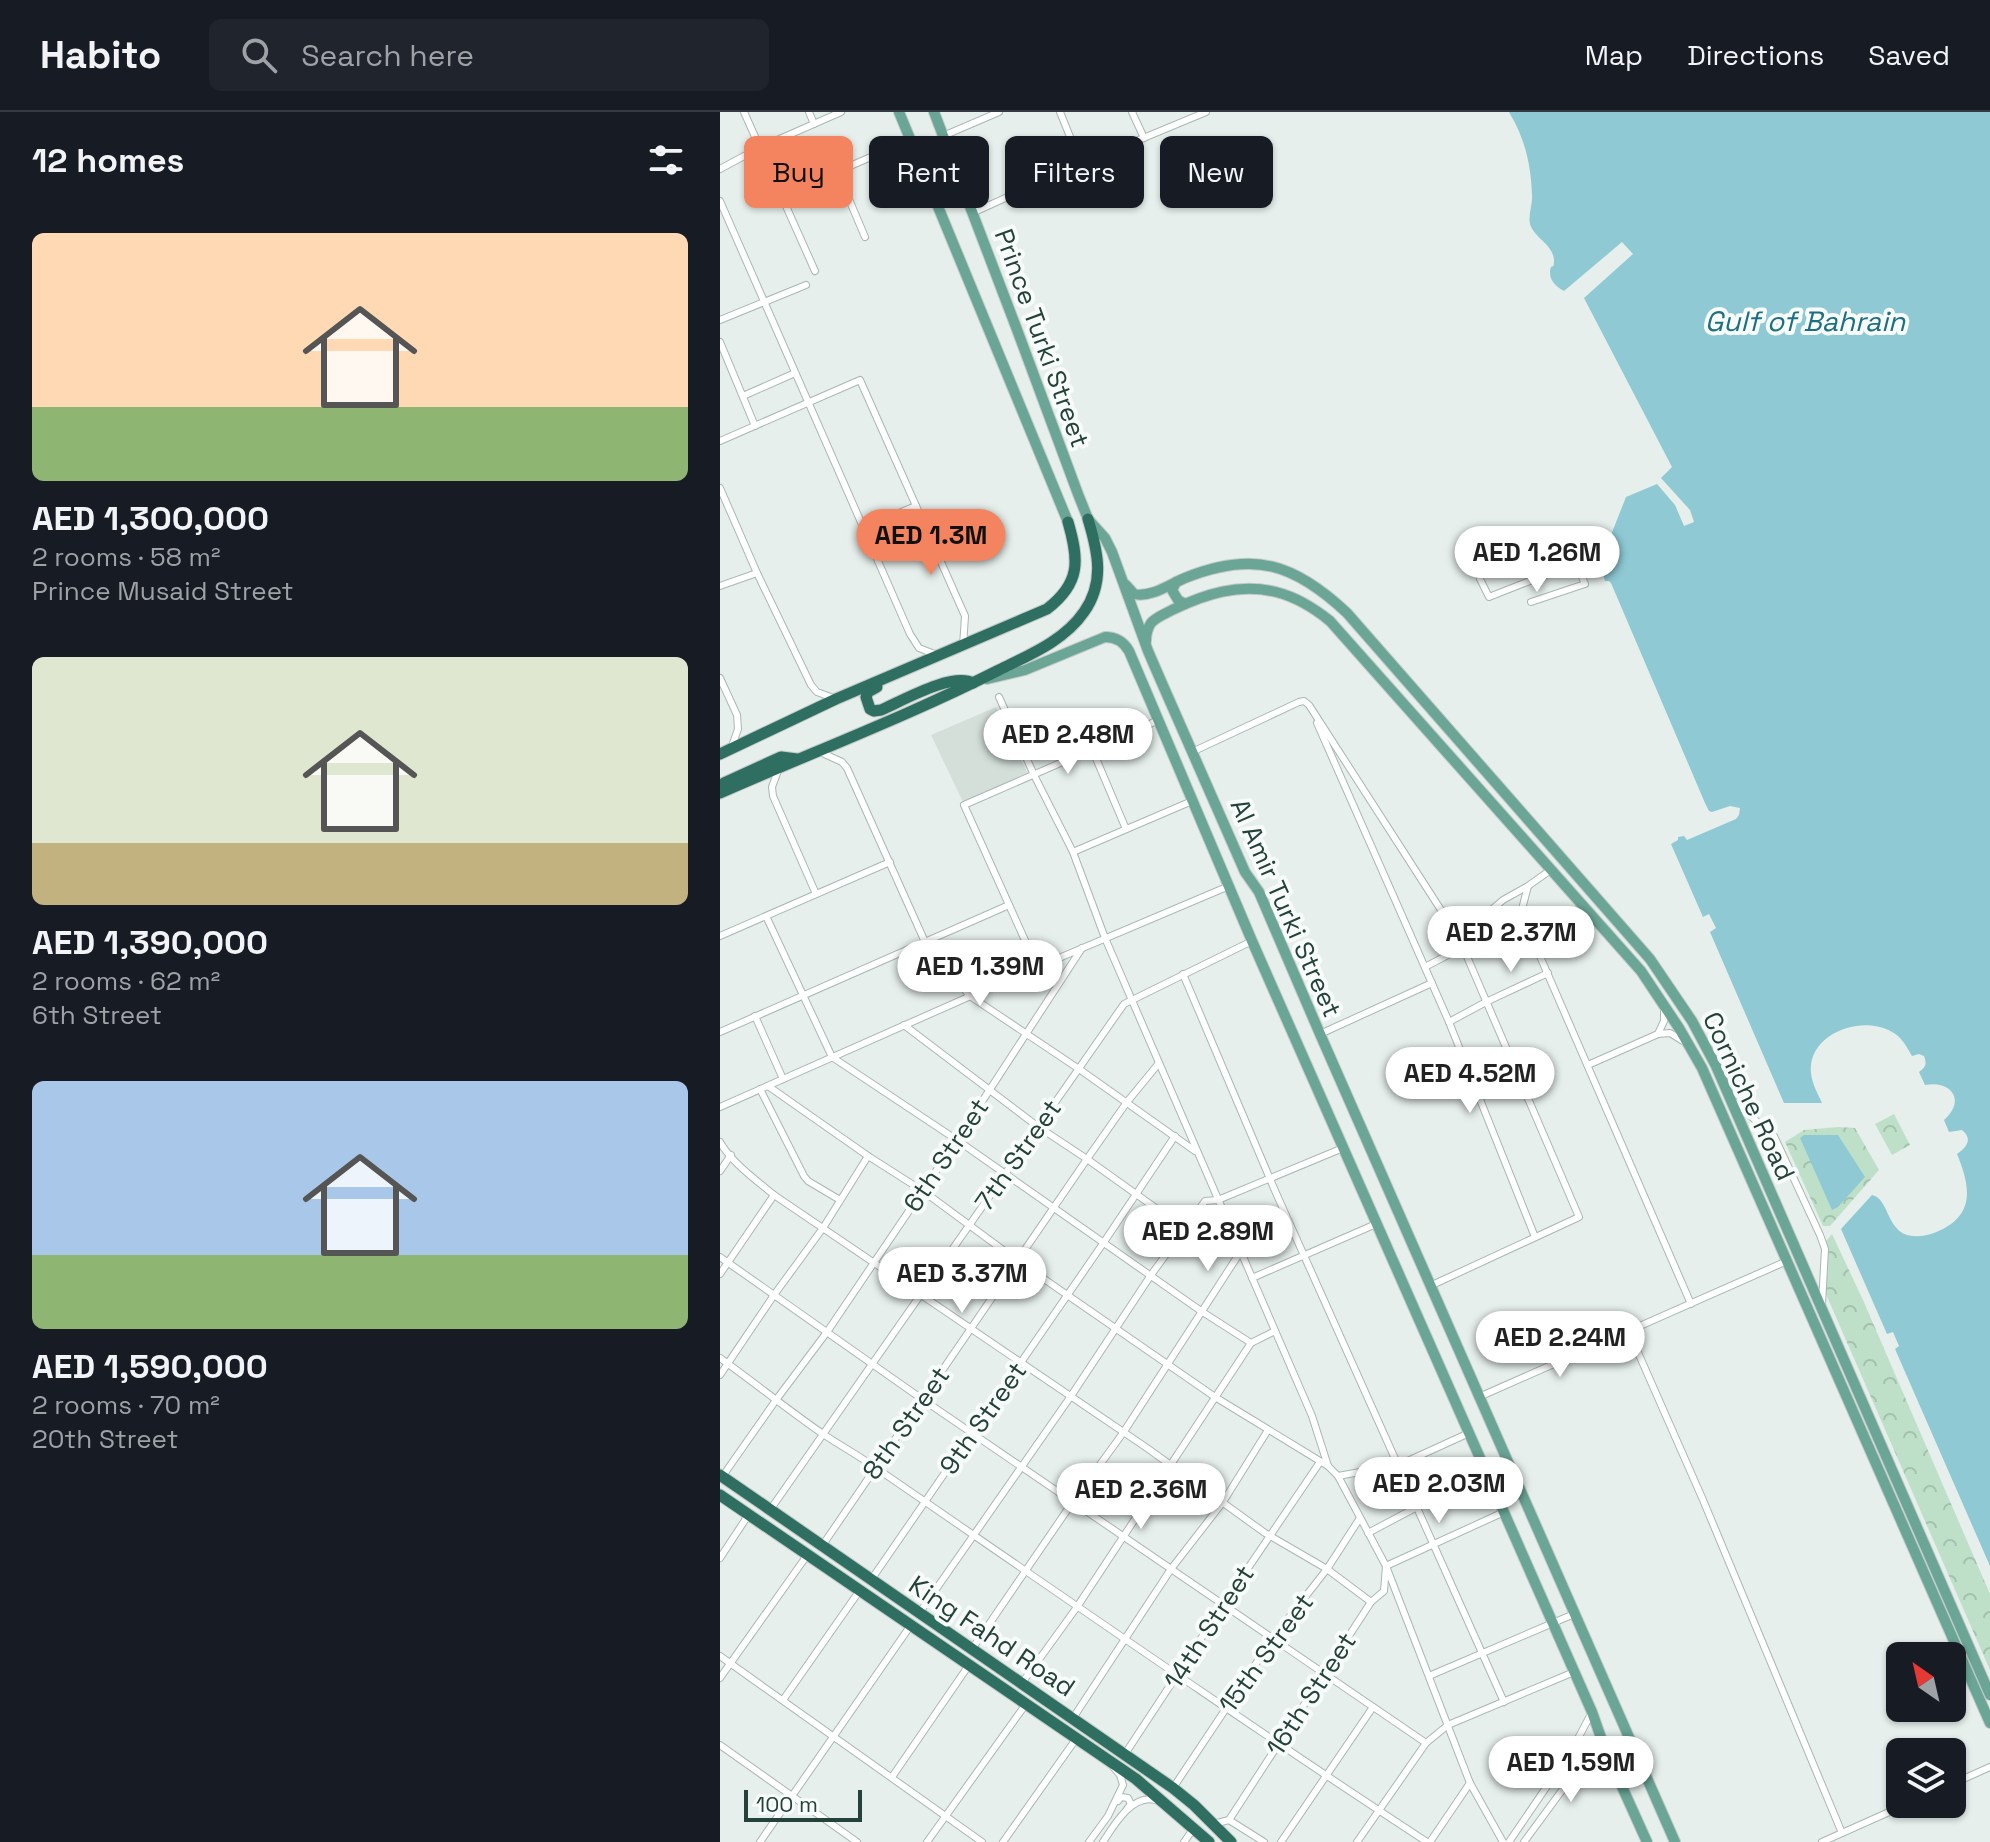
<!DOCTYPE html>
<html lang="en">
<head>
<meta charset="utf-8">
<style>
  body { margin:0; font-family:"Space Grotesk",sans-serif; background:#20242c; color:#f1f3f6; height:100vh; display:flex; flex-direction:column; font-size:30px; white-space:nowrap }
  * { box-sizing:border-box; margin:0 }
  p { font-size:26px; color:#9ea1a6 }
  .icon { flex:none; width:44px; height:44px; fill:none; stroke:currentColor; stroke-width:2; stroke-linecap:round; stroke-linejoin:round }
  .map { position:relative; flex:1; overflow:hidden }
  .panel { display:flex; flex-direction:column; background:#171b24; width:720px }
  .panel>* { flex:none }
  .hud { position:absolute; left:24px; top:24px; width:760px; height:72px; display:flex; gap:16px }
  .needle { width:52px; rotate:326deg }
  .controls { position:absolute; left:1166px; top:1530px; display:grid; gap:16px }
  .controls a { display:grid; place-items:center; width:80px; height:80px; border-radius:12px; background:#171b24; box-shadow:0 2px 6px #0004; font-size:40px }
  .scale { position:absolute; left:24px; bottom:20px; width:118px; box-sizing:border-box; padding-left:8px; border:4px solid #24423a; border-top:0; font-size:22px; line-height:28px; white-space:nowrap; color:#24423a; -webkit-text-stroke:6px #f7fbf9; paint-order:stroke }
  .price { position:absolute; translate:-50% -68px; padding:0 18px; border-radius:28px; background:#fff; color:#222; font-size:26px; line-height:52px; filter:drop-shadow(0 2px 4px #0008) }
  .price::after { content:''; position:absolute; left:50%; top:48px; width:24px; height:18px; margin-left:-12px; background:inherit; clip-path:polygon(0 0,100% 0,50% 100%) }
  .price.on { background:#f4845f; color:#111 }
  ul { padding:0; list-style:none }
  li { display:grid; align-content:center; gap:16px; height:424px; padding:0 32px }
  li span { display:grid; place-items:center; height:248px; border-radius:12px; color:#555 }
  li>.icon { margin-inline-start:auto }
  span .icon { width:144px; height:144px; fill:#fffc; stroke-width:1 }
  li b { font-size:34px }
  h2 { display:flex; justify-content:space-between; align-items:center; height:96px; padding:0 32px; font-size:34px }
  .tag { padding:0 28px; border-radius:12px; background:#171b24; box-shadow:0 2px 6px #0004; font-size:28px; line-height:72px }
  .tag.on { background:#f4845f; color:#111 }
  header { display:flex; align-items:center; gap:48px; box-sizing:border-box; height:112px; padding:0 40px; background:#171b24; border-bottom:2px solid #363941 }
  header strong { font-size:38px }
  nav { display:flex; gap:44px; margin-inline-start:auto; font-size:28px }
  .search { width:560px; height:72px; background:#20242c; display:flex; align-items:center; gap:20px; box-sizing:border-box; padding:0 28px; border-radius:12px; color:#9ea1a6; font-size:30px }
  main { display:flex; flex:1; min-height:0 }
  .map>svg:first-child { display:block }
</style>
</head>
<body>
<header>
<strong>Habito</strong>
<div class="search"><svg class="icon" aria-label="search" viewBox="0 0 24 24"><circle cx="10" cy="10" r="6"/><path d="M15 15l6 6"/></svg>Search here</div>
<nav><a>Map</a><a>Directions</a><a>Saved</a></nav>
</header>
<main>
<section class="panel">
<h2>12 homes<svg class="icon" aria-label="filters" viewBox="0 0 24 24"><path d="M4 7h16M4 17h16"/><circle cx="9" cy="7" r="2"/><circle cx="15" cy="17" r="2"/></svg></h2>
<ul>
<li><span style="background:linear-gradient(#ffd9b3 70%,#8fb573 0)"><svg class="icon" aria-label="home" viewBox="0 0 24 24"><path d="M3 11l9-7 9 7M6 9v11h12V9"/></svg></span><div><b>AED 1,300,000</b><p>2 rooms · 58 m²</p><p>Prince Musaid Street</p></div></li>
<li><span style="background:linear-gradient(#dfe7d0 75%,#c2b280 0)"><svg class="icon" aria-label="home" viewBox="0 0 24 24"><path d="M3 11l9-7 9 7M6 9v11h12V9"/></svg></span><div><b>AED 1,390,000</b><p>2 rooms · 62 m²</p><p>6th Street</p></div></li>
<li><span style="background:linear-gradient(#a9c7e8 70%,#8fb573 0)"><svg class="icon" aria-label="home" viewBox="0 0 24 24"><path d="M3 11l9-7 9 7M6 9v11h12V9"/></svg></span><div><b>AED 1,590,000</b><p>2 rooms · 70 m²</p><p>20th Street</p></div></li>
</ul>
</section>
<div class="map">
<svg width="1270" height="1730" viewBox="0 0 1270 1730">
  <defs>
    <pattern id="park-crowns" width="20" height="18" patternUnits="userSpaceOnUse" patternTransform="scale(2)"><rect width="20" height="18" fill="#bfe0c8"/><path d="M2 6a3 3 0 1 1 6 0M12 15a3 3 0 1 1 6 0" fill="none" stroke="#a4c1ad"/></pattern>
  </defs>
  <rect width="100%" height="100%" fill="#e6efeb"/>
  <path fill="#d4dfda" d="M276,595L308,662L243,690L211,623Z"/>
  <g fill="url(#park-crowns)">
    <path d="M1174,1002L1190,1033L1172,1043L1155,1012Z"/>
    <path d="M1118,1015L1135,1016L1159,1058L1110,1114H1103L1065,1030L1084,1018Z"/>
    <path d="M1112,1122L1143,1188L1270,1482V1558L1105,1180L1106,1129Z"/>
  </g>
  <g fill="#8ec9d4">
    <path d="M789,0H1270V1454L1175,1237L1179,1234L1173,1220L1167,1222L1121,1117L1152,1083C1169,1087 1166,1116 1187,1123C1200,1126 1211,1123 1223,1117C1256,1100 1249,1071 1237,1042C1247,1035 1253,1027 1242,1018L1229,1020L1224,1008C1246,989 1232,968 1205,973L1199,960C1206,955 1207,952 1204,944L1199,942L1192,944C1186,934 1182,925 1172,920C1142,902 1087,922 1091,961C1092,972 1098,982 1102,991H1064L990,820L996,816L989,802L983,805L951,732L958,728V725L964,724L967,728L1016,707L1019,703L1020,696L1010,694L992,700L989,699L985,691L891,471L889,469H885L874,432L889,428L906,385L937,372L955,393L964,414L974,410L970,398L941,366L952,355L864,186L913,142L902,130L844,179C837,175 830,170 830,160C831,149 834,160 834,148C833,132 815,127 810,112C808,103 813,91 812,83C811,53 805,26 789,0Z"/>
    <path d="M1084,1023H1118L1145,1065L1118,1095L1112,1098L1080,1026Z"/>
  </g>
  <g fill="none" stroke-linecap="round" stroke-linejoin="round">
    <g stroke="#a8b8b2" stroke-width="8">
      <g id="street">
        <path d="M24,0L95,159"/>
        <path d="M89,0L94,12"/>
        <path d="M340,0L361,52"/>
        <path d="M412,0L424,26"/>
        <path d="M223,24L279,0"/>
        <path d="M0,57L39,36L121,0"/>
        <path d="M117,59L145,125"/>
        <path d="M61,84L190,28"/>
        <path d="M0,89L190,522L199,536L217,543"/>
        <path d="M252,101L361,52L486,0"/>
        <path d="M0,208L86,173"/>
        <path d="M0,230L35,314"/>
        <path d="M23,284L75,261"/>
        <path d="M0,329L140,268L245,504L243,534"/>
        <path d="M0,376L37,461L91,573L97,580L116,587"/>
        <path d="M142,416L196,394"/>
        <path d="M0,474L37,461"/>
        <path d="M811,490L865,472L857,453L855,451L769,485L760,467L759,460L850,423"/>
        <path d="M0,566L17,603L18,617L12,634"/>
        <path d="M279,585L314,663L353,740L385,826L592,1304L608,1354L618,1364L666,1454L750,1671L783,1730"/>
        <path d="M597,611L729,910L815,1125"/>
        <path d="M372,637L406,717"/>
        <path d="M98,639L122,650L127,656L205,830L250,884L359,957L475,1039"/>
        <path d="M472,640L579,590L584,589L589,593L739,826L859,1105L710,1174"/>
        <path d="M59,656L52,675L53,684L96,782"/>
        <path d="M353,740L472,689"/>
        <path d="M832,757L808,774L802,797L819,842L971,1192"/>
        <path d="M46,804L112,945L237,1028L481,1199L531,1231"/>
        <path d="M0,824L170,750"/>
        <path d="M739,826L783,788L808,774"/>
        <path d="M317,855L244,693L439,608"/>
        <path d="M705,855L743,835"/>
        <path d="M463,862L556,1081L784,1590"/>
        <path d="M35,904L63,967"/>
        <path d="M729,910L766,890L828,861"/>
        <path d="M184,913L317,1014L367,1047L465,1117"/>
        <path d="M0,920L289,793"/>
        <path d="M600,922L712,871"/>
        <path d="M938,922L944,909V895"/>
        <path d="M868,953L938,922L950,921L963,929"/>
        <path d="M48,974L148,1044L203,1079L298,1149L495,1285L608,1354"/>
        <path d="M40,977L84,1064L88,1069L120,1088"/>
        <path d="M1014,990L1054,1024L1100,1123L1105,1137L1102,1192"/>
        <path d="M0,995L280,871L509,774"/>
        <path d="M0,1030C11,1050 36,1068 54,1083L427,1336L545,1421L607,1457L651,1490"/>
        <path d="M0,1059L11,1043"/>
        <path d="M0,1145L202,1287L706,1631L728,1613L854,1560"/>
        <path d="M0,1162L54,1083"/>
        <path d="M532,1166L656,1112"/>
        <path d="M909,1220L983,1388L1122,1721"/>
        <path d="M0,1246C35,1271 68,1298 103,1322C121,1334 141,1345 159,1358C341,1483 522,1609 707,1730"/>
        <path d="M0,1263L54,1183L103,1116L148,1044"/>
        <path d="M759,1285L1067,1149"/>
        <path d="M618,1364L679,1353L749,1321"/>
        <path d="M2,1365L56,1288L107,1220L237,1028L362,836"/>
        <path d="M50,1398L404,892L532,829"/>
        <path d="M648,1421L697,1395"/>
        <path d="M102,1434L367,1047L407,990L439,951"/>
        <path d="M0,1446L29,1402"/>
        <path d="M151,1468L384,1130L455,1024"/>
        <path d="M200,1500L351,1284L431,1163L485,1089L498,1088L623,1036"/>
        <path d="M252,1537L352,1391L403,1321L521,1139"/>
        <path d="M0,1544L262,1730"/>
        <path d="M709,1564L854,1502"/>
        <path d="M0,1566L88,1442"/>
        <path d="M302,1571L357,1495L531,1231L555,1219"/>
        <path d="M63,1588L140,1478"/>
        <path d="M353,1606L451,1457L503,1390L548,1318"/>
        <path d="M0,1633L137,1730"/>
        <path d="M405,1642L503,1493L600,1350"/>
        <path d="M172,1665L249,1553"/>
        <path d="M1232,1672L1270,1655"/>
        <path d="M453,1676L553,1526L607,1457L640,1406"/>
        <path d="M398,1689L401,1685L408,1686L411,1692L407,1697"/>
        <path d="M509,1708L651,1490L664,1479L666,1454L784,1400"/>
        <path d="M493,1712L509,1708L544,1730"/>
        <path d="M40,1730L191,1513"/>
        <path d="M207,1730L306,1592"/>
        <path d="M283,1730L356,1627"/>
        <path d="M369,1730L388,1704L403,1673L400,1663L394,1656"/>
        <path d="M383,1730C394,1713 412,1682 435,1688"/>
        <path d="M464,1730L474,1716"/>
        <path d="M561,1730L653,1595"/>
        <path d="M637,1730L706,1631"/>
        <path d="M710,1730L750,1671"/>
        <path d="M789,1730L853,1636L872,1600"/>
        <path d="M804,1730L868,1643L885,1637"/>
        <path d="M1102,1730L1187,1692"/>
      </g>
    </g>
    <g stroke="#c2cac8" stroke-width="12">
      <g id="primary">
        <path d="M179,0L348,410"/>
        <path d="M214,0L296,215L358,382L368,407L385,426L392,440L428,539L441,569L525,760L539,780L600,922L955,1730"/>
        <path d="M456,470L452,478L458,488L465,492"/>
        <path d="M406,473L414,482C431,486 450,472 465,466C534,438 575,452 627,501L930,847L972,909L996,954L1270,1583"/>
        <path d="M426,529C426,523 427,517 431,511C436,505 445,502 452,498C485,482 519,471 556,480C576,485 594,496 610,509L921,859L959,916L982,956L1270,1611"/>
        <path d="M267,567L305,558L385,525C396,525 404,530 409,539L532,829L872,1600L885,1637L927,1730"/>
      </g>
    </g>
    <g stroke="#c2cac8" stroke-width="13">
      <g id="highway">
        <path d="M157,575L148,580L146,585L150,597L154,599L161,598C182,589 232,560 253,571"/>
        <path d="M0,642L116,587L327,497C361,471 359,448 348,410"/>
        <path d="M4,671L61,645L77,647"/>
        <path d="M0,681C93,640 188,604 279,558C309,543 344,529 364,500C385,470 378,440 368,407"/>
        <path d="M0,1363L453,1676L474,1693L511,1730"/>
        <path d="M0,1383L416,1667L489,1730"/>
      </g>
    </g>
    <use href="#street" stroke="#fff" stroke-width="6"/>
    <use href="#primary" stroke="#6aa596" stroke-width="10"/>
    <use href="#highway" stroke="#2f6f62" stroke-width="11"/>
  </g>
  <g text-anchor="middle" stroke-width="8" stroke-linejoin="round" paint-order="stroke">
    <g font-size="26" fill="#24423a" stroke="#f7fbf9">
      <text transform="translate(322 226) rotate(70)" y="9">Prince Turki Street</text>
      <text transform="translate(566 796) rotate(66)" y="9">Al Amir Turki Street</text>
      <text transform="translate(1029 984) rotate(65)" y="9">Corniche Road</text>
      <text transform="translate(226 1043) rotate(-56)" y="9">6th Street</text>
      <text transform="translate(298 1043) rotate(-55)" y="9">7th Street</text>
      <text transform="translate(263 1306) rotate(-55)" y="9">9th Street</text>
      <text transform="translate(186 1311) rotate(-55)" y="9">8th Street</text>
      <text transform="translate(489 1515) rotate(-57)" y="9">14th Street</text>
      <text transform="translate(272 1524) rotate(34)" y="9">King Fahd Road</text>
      <text transform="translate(546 1541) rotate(-54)" y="9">15th Street</text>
      <text transform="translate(591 1582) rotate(-57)" y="9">16th Street</text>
    </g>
    <g font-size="28" font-style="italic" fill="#1c6f80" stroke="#f7fbf9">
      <text x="1085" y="219">Gulf of Bahrain</text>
    </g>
  </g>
</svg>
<div class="controls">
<a><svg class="needle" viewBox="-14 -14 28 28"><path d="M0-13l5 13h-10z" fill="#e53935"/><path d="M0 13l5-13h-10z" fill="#9ea1a6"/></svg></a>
<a><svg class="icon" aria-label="layers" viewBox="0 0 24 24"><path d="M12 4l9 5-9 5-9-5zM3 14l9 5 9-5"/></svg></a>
</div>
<div class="scale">100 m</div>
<b class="price on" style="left:211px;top:465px">AED 1.3M</b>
<b class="price" style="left:817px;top:482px">AED 1.26M</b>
<b class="price" style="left:348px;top:664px">AED 2.48M</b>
<b class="price" style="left:791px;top:862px">AED 2.37M</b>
<b class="price" style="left:260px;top:896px">AED 1.39M</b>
<b class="price" style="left:750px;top:1003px">AED 4.52M</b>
<b class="price" style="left:488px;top:1161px">AED 2.89M</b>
<b class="price" style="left:242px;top:1203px">AED 3.37M</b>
<b class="price" style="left:840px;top:1267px">AED 2.24M</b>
<b class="price" style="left:719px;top:1413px">AED 2.03M</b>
<b class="price" style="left:421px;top:1419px">AED 2.36M</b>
<b class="price" style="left:851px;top:1692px">AED 1.59M</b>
<div class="hud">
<a class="tag on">Buy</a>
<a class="tag">Rent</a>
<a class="tag">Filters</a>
<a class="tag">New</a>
</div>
</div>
</main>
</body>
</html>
